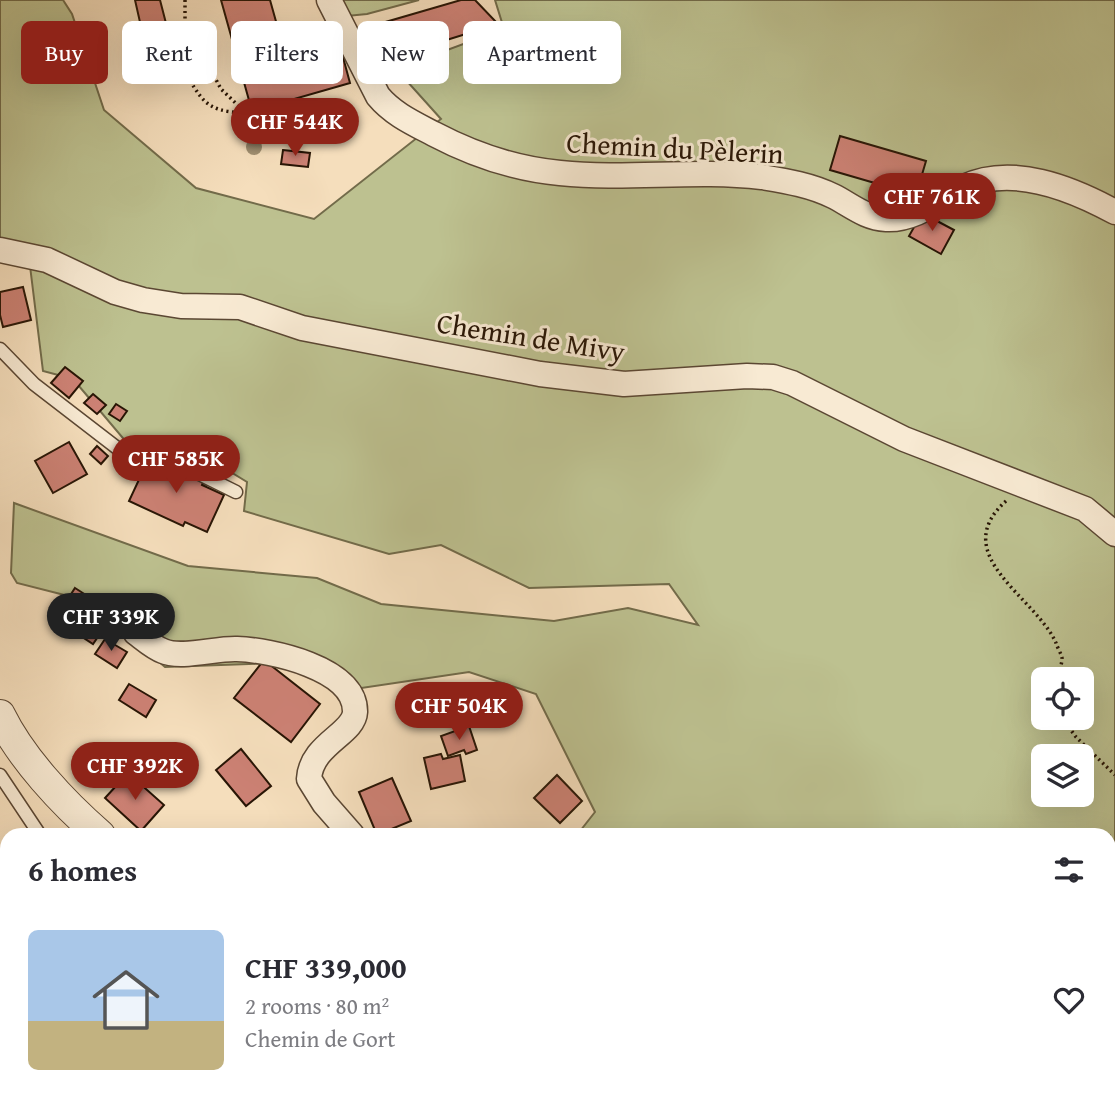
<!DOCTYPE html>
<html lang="en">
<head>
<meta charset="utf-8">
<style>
  body { margin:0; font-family:"Gentium Book Plus",serif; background:#f7f7f7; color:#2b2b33; height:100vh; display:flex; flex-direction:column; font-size:26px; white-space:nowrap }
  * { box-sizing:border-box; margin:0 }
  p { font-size:23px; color:#7c7c81 }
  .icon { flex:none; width:38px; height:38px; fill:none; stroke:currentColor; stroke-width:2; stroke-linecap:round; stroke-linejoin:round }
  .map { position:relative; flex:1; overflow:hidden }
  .panel { position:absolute; left:0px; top:828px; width:1116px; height:275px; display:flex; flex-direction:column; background:#fff; border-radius:21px 21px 0 0; box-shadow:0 7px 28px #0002 }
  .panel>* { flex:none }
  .banner { position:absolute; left:21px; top:21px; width:700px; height:63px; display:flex; gap:14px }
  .fabs { position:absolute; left:1031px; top:667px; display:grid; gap:14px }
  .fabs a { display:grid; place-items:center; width:63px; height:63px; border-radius:10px; background:#fff; box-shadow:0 7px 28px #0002; font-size:35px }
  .price { position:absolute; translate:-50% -60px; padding:0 16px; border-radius:24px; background:#8f2418; color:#fff; font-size:23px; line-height:46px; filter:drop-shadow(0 2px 4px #0008) }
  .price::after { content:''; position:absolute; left:50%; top:42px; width:21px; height:16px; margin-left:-10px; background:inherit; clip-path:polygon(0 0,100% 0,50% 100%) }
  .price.current { background:#222; color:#fff }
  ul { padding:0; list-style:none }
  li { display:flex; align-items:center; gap:21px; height:175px; padding:0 28px }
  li+li { border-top:2px solid #e1e1e2 }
  li span { display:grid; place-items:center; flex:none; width:196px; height:140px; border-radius:10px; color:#555 }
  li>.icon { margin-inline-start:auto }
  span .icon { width:84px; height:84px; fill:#fffc; stroke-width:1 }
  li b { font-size:30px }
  h2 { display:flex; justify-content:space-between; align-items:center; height:84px; padding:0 28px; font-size:30px }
  .pill { padding:0 24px; border-radius:10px; background:#fff; box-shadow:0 7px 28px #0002; font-size:24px; line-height:63px }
  .pill.current { background:#8f2418; color:#fff }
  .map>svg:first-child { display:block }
</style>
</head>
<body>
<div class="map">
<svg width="1115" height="1102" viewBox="0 0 1115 1102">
  <rect width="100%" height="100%" fill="#f5debc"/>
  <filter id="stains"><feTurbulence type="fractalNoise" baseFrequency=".00286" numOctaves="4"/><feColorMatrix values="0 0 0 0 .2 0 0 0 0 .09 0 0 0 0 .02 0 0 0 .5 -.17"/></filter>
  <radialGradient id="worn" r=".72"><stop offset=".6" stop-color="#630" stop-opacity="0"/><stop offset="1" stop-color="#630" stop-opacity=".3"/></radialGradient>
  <g fill="#bdc190" stroke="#726b4a" stroke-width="2" fill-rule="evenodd">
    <path d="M0,0H63L72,14L104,110L196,188L314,219L441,119L396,69L504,29L495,0H1115V1102H587L588,1096H1110V835H577L595,812L536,694L469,672L348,690L302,662L165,667L88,601L17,583L11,573L14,503L188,566L317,578L381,604L554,621L628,608L698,625L669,584L529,588L441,545L389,554L244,511L247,482L224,468L206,485L138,456L73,379L43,371L30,266L0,260ZM1043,679H1082V718H1043ZM1043,756H1082V794H1043Z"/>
    <path d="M339,0H419L367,14L347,16Z"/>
    <path d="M0,894L7,901V1010L0,1013Z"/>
    <path d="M0,1044L7,1054V1096H37L42,1102H0Z"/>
    <path d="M103,1096H169L174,1102H90Z"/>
    <path d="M183,1096H457L456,1102H184Z"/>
  </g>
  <g fill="#cc8174" stroke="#281505" stroke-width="2">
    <path d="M135,0H160L168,31L189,58L174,76L156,56L147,43L142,31Z"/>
    <path d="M221,0H270L284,50L337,35L350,83L252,111Z"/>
    <path d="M461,0H475L498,24L392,57L382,23Z"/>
    <path d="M387,38L389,46L344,59L342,51Z"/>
    <path d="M840,136L926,161L916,195L830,170Z"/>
    <path d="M283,150L310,153L308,167L281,164Z"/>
    <path d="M922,213L954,230L941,254L909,236Z"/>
    <path d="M23,287L31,320L3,327L0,315V292Z"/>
    <path d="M65,367L83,381L69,398L51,383Z"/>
    <path d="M93,394L106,405L97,414L84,403Z"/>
    <path d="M116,404L127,411L120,421L109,414Z"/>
    <path d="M69,442L87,474L53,493L35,461Z"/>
    <path d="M97,446L108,456L101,464L90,454Z"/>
    <path d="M150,456L204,480L202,485L224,495L207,532L185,522L183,526L129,501Z"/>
    <path d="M75,588L114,613L93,644L55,619Z"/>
    <path d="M105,639L127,652L117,668L95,654Z"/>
    <path d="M264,660L320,704L291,742L234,698Z"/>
    <path d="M129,684L156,700L146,717L119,700Z"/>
    <path d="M469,726L477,750L466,754L464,750L448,756L441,736Z"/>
    <path d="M241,749L271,786L246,806L216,770Z"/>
    <path d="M441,754L443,759L460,755L465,781L431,789L424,758Z"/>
    <path d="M128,773L164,805L141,831L105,798Z"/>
    <path d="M557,775L582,801L560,823L534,798Z"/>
    <path d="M392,778L411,821L377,835L359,792Z"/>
    <path d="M478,1096H560L561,1102H478Z"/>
    <path d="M822,1096H855L857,1102H824Z"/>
  </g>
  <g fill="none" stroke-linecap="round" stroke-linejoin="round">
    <g stroke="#5b4733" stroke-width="15">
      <g id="service">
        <path d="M0,349L34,384L121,451L151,450L236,492"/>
        <path d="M0,775L40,835"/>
      </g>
    </g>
    <g stroke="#5b4733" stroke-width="27">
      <g id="minor">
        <path d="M329,0L378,96C393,114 413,123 434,134C474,155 515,169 560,173C627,180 695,169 762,177C786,181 811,185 833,196C851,205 865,218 886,219C913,221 941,199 964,187C1012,164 1071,188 1115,212"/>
        <path d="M0,250L47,260L115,292L143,300L181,306L240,307L302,328L540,374L624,384L747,376L773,377L792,383L904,439L1085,509L1115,534"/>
        <path d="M136,633C144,639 154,648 163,651C181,659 216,648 237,649C270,650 356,668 355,712C354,734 311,744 309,779L324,803L352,835"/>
        <path d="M0,873L7,880"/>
        <path d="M1110,1084L1115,1083"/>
      </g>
    </g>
    <g stroke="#5b4733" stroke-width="32">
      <g id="tertiary">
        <path d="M0,715C21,758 63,803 100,835"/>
        <path d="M166,1096L168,1102"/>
      </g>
    </g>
    <g stroke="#281505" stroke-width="3.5" stroke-dasharray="2 3.5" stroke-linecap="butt">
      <path d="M185,0V21L221,89L246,113L270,119"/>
      <path d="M181,67C203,99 202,111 244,113"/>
      <path d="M1006,501C946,555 1036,597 1056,643C1057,647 1061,653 1062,658C1062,664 1059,673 1057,679"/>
      <path d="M1062,718L1076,737L1115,775"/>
    </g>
    <use href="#service" stroke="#f8ead3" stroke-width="12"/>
    <use href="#minor" stroke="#f8ead3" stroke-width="24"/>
    <use href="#tertiary" stroke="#f8ead3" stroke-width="30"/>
  </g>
  <circle fill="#a19072" cx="254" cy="147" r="8"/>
  <g text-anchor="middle" stroke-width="6" stroke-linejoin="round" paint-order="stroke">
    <g font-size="28" fill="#281505" stroke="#f8ead3">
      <text transform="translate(675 148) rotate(3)" y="10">Chemin du Pèlerin</text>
      <text transform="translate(531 337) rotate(9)" y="10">Chemin de Mivy</text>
    </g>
  </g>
  <rect width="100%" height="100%" filter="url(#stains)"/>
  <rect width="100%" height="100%" fill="url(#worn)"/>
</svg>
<div class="fabs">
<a><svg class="icon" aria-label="locate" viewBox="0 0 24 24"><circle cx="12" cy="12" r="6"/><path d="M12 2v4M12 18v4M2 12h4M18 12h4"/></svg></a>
<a><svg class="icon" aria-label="layers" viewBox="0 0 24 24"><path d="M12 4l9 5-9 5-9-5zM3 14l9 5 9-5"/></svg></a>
</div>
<b class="price" style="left:295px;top:158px">CHF 544K</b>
<b class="price" style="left:932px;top:233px">CHF 761K</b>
<b class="price" style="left:176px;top:495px">CHF 585K</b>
<b class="price current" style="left:111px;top:653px">CHF 339K</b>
<b class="price" style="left:459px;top:742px">CHF 504K</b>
<b class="price" style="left:135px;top:802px">CHF 392K</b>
<div class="banner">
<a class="pill current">Buy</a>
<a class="pill">Rent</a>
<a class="pill">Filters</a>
<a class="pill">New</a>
<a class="pill">Apartment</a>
</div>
<section class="panel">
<h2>6 homes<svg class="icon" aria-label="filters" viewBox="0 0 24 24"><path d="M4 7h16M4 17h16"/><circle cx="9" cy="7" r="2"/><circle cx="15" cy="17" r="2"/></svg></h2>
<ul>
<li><span style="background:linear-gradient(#a9c7e8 65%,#c2b280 0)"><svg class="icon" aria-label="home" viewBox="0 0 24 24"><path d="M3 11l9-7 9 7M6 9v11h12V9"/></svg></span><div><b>CHF 339,000</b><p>2 rooms · 80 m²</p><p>Chemin de Gort</p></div><svg class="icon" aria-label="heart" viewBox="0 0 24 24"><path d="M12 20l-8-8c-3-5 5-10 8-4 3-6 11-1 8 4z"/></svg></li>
</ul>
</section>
</div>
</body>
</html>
